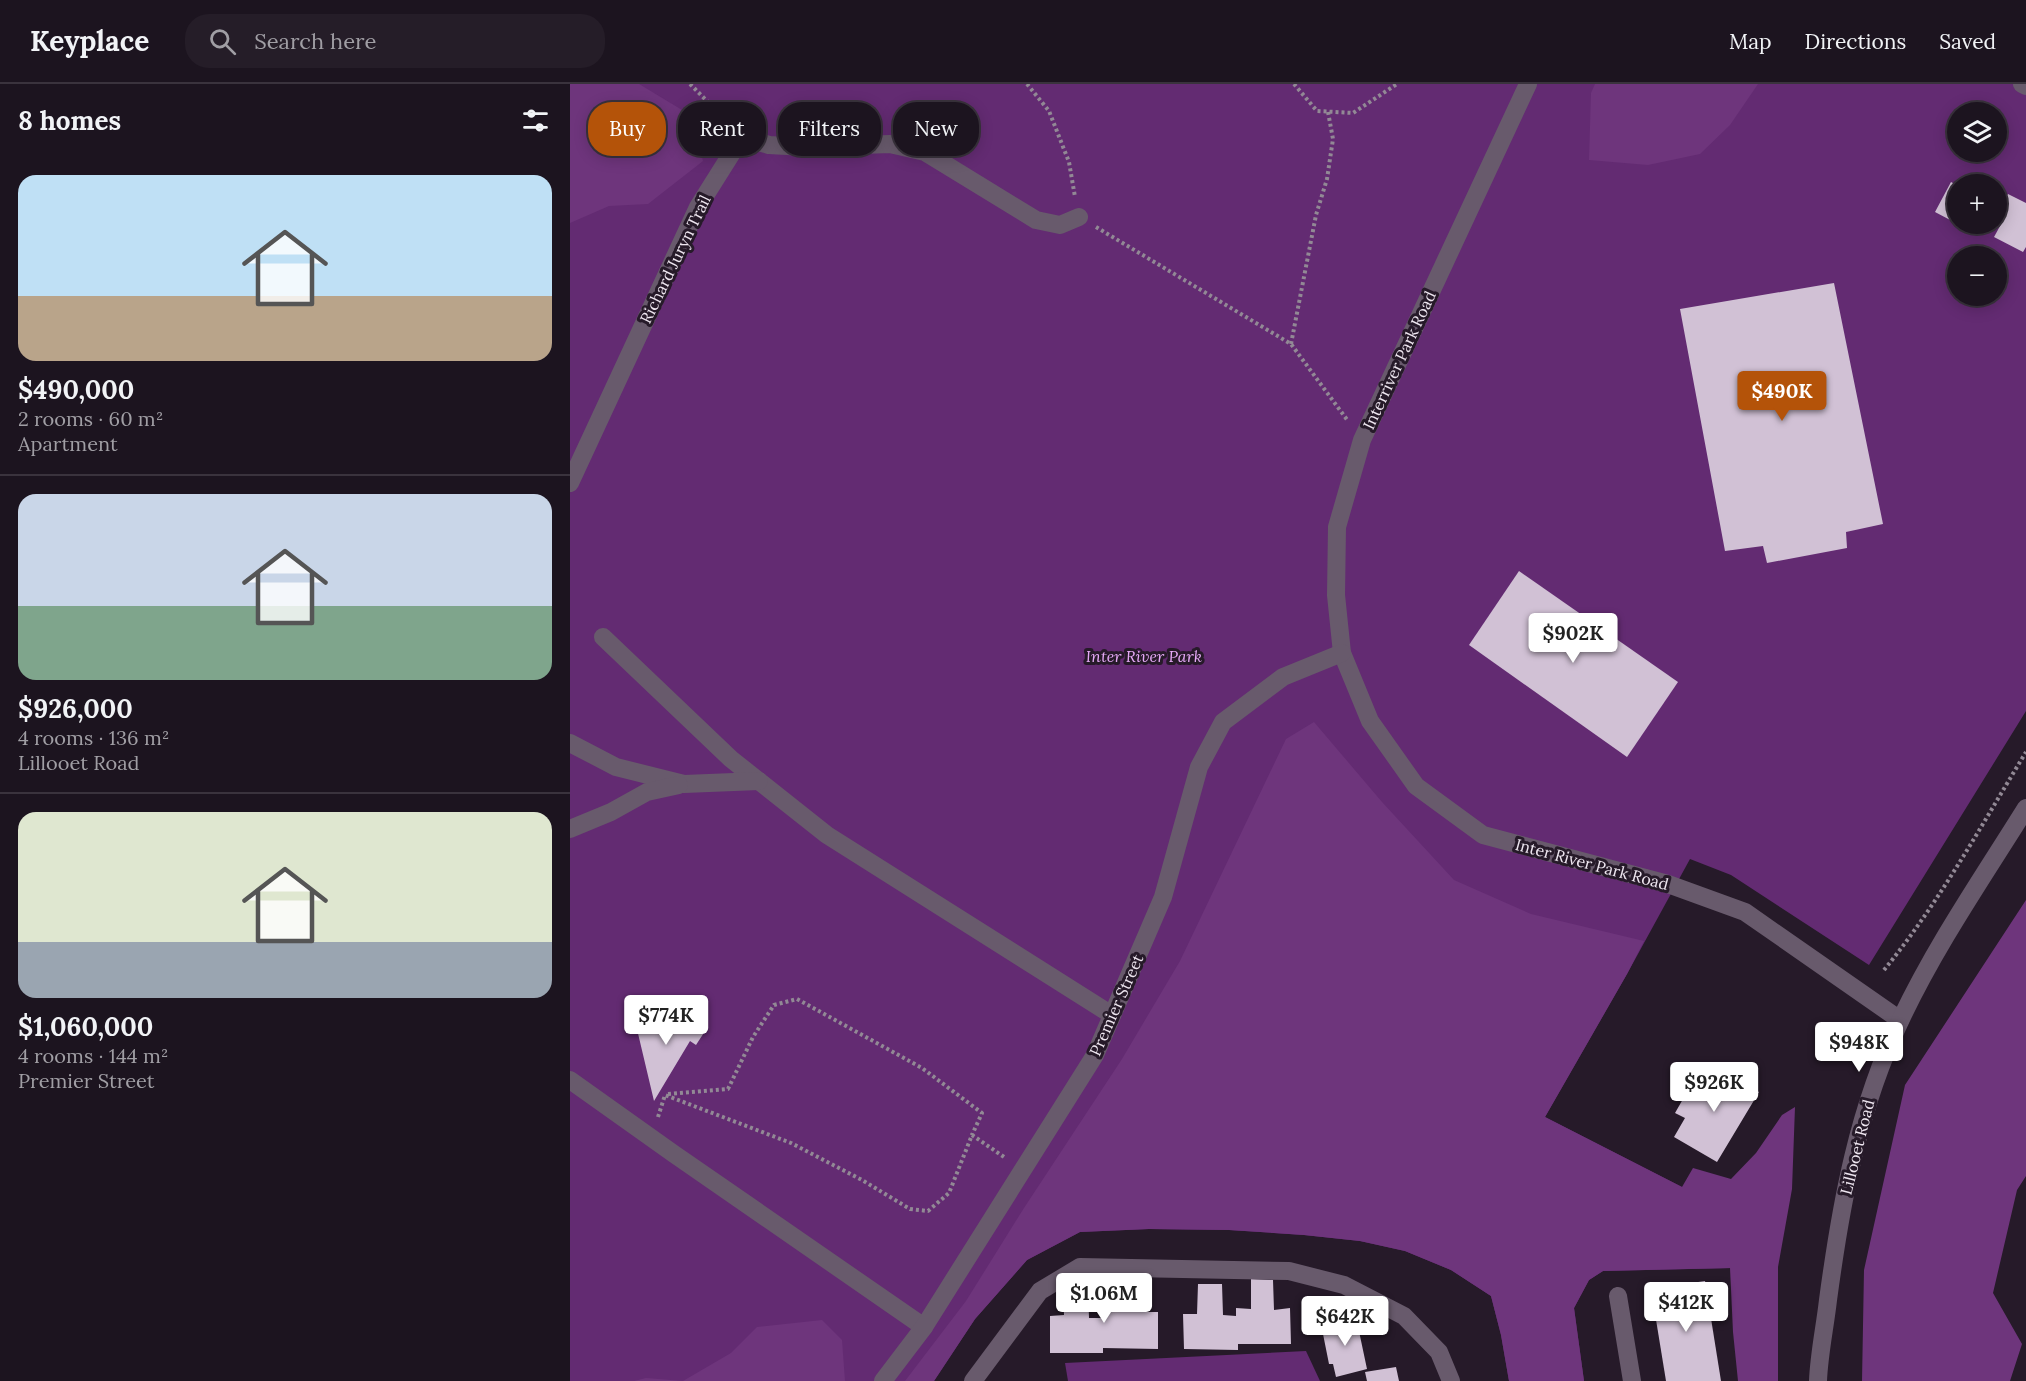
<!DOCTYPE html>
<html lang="en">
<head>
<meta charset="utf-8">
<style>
  body { margin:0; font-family:Lora,serif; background:#251d28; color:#f1f3f6; height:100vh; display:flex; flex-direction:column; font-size:22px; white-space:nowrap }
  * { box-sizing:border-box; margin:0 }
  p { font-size:20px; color:#a09ea4 }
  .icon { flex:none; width:33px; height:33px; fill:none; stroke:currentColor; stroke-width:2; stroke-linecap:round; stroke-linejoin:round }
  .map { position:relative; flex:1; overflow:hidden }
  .sheet { display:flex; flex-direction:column; background:#1c141f; width:570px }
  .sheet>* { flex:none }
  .top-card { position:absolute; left:18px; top:18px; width:570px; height:54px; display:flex; gap:12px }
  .controls { position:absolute; left:1377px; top:18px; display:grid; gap:12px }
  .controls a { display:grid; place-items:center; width:60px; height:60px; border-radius:50%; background:#1c141f; box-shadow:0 3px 15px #0003,0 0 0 2px #3a333d; font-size:30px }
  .price { position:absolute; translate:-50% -51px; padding:0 14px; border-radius:6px; background:#fff; color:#222; font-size:20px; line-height:39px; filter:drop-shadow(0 2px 3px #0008) }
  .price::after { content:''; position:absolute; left:50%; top:36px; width:18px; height:14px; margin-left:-9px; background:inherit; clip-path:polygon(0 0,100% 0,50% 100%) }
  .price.selected { background:#b45309; color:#fff }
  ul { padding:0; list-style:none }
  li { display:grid; align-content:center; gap:12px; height:318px; padding:0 18px }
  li+li { border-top:2px solid #3a333d }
  li span { display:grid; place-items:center; height:186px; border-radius:18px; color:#555 }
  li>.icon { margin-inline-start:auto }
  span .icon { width:108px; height:108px; fill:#fffc; stroke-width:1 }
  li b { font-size:26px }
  h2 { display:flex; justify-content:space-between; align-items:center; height:72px; padding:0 18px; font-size:26px }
  .pill { padding:0 21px; border-radius:24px; background:#1c141f; box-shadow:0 3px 15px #0003,0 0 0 2px #3a333d; font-size:21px; line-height:54px }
  .pill.selected { background:#b45309; color:#fff }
  header { display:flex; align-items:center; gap:36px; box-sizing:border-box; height:84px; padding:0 30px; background:#1c141f; border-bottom:2px solid #3a333d }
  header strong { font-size:28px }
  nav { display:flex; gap:33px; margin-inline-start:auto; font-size:21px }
  .search { width:420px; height:54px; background:#251d28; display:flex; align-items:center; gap:15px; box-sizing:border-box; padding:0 21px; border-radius:24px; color:#a09ea4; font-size:22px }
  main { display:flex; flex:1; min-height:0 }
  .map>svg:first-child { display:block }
</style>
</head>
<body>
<header>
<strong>Keyplace</strong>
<div class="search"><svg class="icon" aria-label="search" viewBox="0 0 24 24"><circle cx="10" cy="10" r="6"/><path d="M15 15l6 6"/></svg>Search here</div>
<nav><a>Map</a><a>Directions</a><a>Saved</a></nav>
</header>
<main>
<section class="sheet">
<h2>8 homes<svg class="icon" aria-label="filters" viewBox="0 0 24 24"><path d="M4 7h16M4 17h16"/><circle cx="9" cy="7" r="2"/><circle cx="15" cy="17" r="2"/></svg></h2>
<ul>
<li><span style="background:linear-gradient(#bfe0f5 65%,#b9a48a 0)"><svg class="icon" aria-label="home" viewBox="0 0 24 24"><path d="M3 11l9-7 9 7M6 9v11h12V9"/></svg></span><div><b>$490,000</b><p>2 rooms · 60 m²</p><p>Apartment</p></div></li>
<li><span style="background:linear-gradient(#c9d6e8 60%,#7fa58c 0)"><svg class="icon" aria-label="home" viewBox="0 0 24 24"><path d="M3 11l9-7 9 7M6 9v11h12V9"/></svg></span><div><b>$926,000</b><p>4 rooms · 136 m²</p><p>Lillooet Road</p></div></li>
<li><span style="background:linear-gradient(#dfe7d0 70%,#9aa5b1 0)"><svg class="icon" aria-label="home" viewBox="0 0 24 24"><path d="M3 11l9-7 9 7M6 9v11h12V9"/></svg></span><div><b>$1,060,000</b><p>4 rooms · 144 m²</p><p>Premier Street</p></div></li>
</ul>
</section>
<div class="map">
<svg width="1456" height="1297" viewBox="0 0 1456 1297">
  <rect width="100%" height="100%" fill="#261a29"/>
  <g fill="#632b72" fill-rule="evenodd">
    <path d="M0,0H1456V627L1299,881L1161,791L1120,775L1057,890L975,1033L1112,1103L1208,1183L1033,1187L1019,1196L1004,1224L1014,1297H939L931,1251L921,1212L881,1186L835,1167L790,1157L734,1151L659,1146L579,1145L510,1148L457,1176L405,1235L364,1297H0ZM1388,28H1426V68H1388ZM1388,100H1426V140H1388ZM1388,172H1426V212H1388Z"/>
    <path d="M736,1267L750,1297H498L495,1279Z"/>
  </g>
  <g fill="#6e357c">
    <path d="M0,0H69L122,32L133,77L78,120L39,122L0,139Z"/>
    <path d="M1025,0H1188L1160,41L1130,70L1078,81L1019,76L1021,9Z"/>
    <path d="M744,638L812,718L884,796L961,830L1074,857L1057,890L975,1033L1112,1103L1123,1084L1161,1095L1186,1069L1212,1031L1225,1023L1222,1105L1208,1183V1297H1168L1163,1248L1160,1184L1033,1187L1019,1196L1004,1224L1014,1297H939L931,1251L921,1212L881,1186L835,1167L790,1157L734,1151L659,1146L579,1145L510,1148L457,1176L405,1235L364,1297H335L396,1217L454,1124L552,975L610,877L716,655Z"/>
    <path d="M1456,816V1092L1447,1106L1423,1209L1452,1260L1440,1297H1292L1294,1186L1335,1001Z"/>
    <path d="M252,1236L272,1256L275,1297H64L76,1294L113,1297L161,1269L187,1243Z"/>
  </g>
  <g fill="#d1c1d5">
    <path d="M1381,98L1388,102V140H1405L1401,147L1365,128Z"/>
    <path d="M1438,110L1456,119V163L1453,168L1424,153L1435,133L1427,128Z"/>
    <path d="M1264,199L1313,440L1276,448L1277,464L1197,479L1193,462L1155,467L1110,225Z"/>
    <path d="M949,487L1108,598L1057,673L899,561Z"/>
    <path d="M96,927L116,938L119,933L137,944L126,961L120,957L84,1017L66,941L91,935Z"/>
    <path d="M1143,981L1189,1008L1147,1078L1104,1053L1115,1034L1105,1029L1117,1008L1125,1013Z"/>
    <path d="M681,1195L703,1196L704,1226L720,1224L721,1260H668V1266L614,1265L613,1230H627L628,1200H652L653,1231L666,1232V1224L681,1225Z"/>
    <path d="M1135,1197L1151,1297H1096L1081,1205Z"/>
    <path d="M573,1198V1228H588V1265L533,1264V1269H480V1232L494,1231L493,1204L518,1203L519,1234H532V1228H547L548,1200Z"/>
    <path d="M786,1233L797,1285L766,1293L763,1280H759L753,1250L758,1249L755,1239Z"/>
    <path d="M826,1283L829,1297H797L795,1288Z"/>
  </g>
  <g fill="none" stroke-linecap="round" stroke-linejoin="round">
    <g stroke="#928995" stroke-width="4" stroke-dasharray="3 3" stroke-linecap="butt">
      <path d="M120,0L157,37"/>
      <path d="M457,0L479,27L499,78L505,113"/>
      <path d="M724,0L747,27L783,29L827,0"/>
      <path d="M526,143L721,260L778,337"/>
      <path d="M721,260L746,131L757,95L763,55L758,28"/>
      <path d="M1314,886C1369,819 1411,742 1456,668"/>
      <path d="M98,1010L158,1005L183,953L204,921L227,915L352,984L412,1029L402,1051"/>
      <path d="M88,1033L95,1011L221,1059L292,1096L340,1125L358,1127L379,1109L402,1051L434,1073"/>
    </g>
    <g stroke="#685a6c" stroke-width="18">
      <path d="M958,0L792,356L767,443L766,511L772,569L800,637L846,702L913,751L1098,800L1175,828L1330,936"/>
      <path d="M1452,0L1456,2"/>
      <path d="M0,399L128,123L172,53L199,61L235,63L320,60L355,68L466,136L490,141L509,133"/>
      <path d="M33,553L161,675L257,751L542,931"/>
      <path d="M0,659L46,683L114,700L189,697"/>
      <path d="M0,745L41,728L77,708L109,701"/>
      <path d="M0,996L104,1070L354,1243"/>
      <path d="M1048,1212L1062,1297"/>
      <path d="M313,1297L354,1243L525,971L593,813L629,683L653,638L713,593L772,569"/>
      <path d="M403,1297L470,1207L510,1183L719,1187L774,1201L834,1232L869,1268L881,1297"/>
      <path d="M1248,1297C1249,1270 1255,1243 1258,1216C1271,1119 1288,1024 1331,935C1366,861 1413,793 1456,724"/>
    </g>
  </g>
  <g text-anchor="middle" stroke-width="6" stroke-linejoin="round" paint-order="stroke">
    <g font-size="16" fill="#eee6f0" stroke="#261a29">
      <text transform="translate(105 175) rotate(-64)" y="6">Richard Juryn Trail</text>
      <text transform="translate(829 276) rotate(-65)" y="6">Interriver Park Road</text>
      <text transform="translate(1022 780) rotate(15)" y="6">Inter River Park Road</text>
      <text transform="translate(546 921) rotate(-66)" y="6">Premier Street</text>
      <text transform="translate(1287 1063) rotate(-76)" y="6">Lillooet Road</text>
    </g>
    <g font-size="16" font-style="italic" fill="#e6a9f7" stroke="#261a29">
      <text x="574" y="578">Inter River Park</text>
    </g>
  </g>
</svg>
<div class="controls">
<a><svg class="icon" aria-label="layers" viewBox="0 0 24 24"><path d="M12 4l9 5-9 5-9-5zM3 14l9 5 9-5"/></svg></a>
<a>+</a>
<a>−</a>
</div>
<b class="price selected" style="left:1212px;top:338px">$490K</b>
<b class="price" style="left:1003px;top:580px">$902K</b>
<b class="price" style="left:96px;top:962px">$774K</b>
<b class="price" style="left:1289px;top:989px">$948K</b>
<b class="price" style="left:1144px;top:1029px">$926K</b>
<b class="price" style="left:534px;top:1240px">$1.06M</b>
<b class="price" style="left:1116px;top:1249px">$412K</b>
<b class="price" style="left:775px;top:1263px">$642K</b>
<div class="top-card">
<a class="pill selected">Buy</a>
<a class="pill">Rent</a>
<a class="pill">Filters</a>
<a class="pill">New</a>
</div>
</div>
</main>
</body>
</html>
